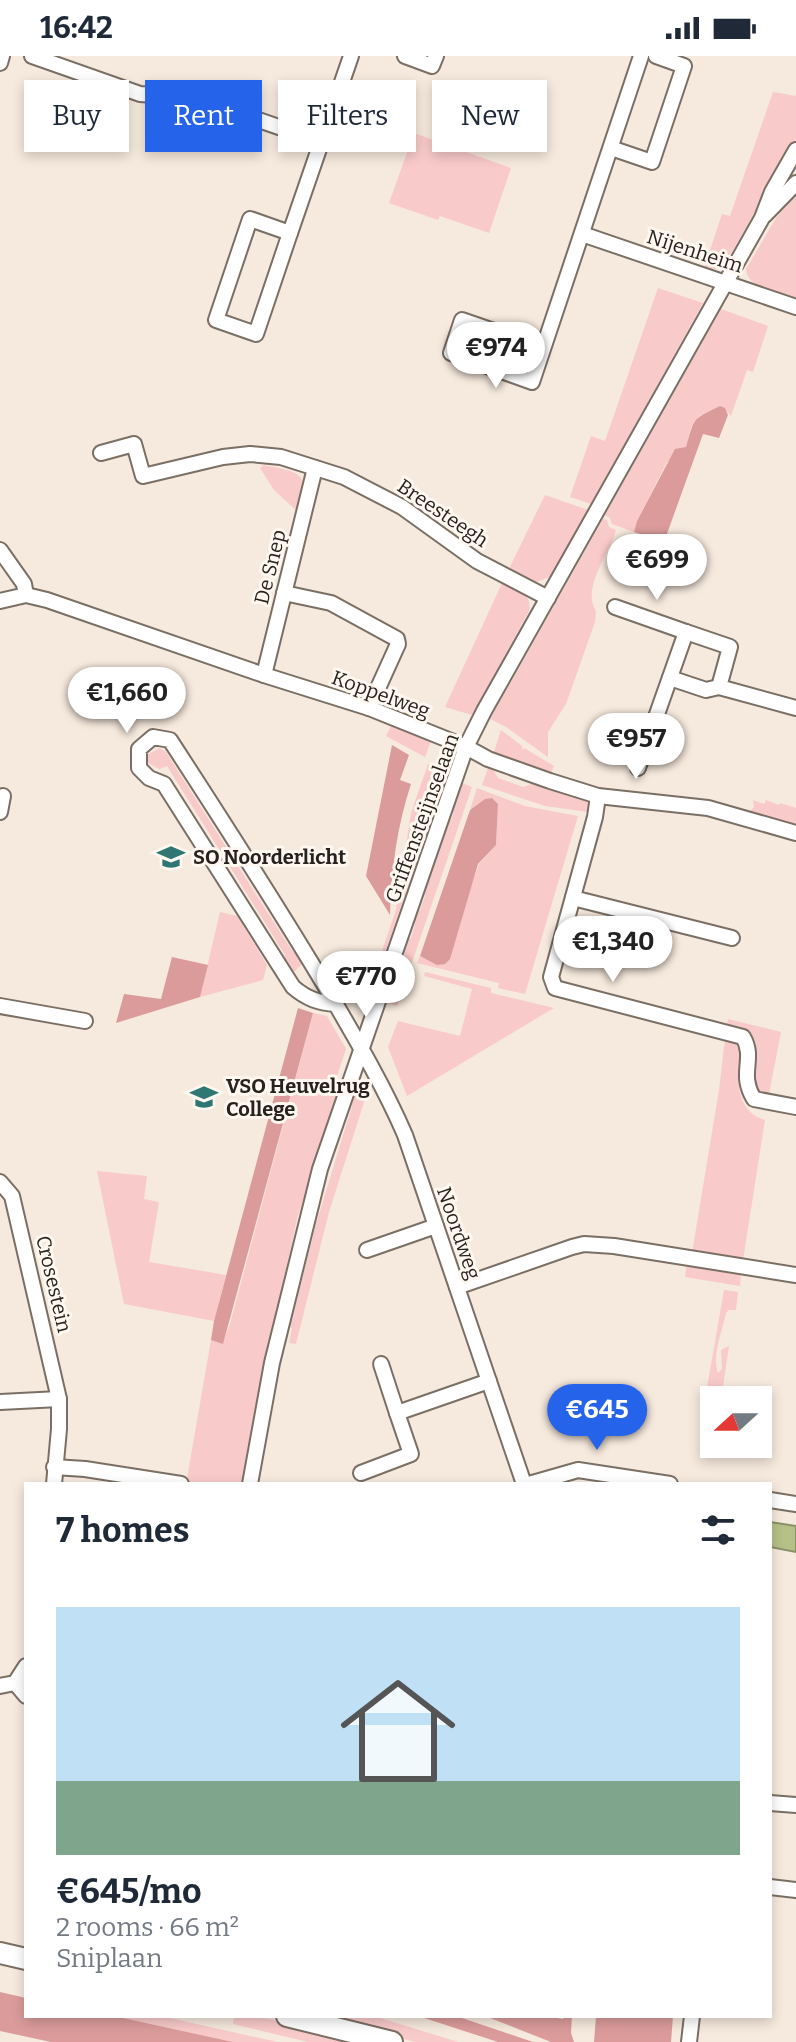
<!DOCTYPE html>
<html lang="en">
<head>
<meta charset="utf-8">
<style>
  body { margin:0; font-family:Bitter,serif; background:#f6f6f7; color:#1f2937; height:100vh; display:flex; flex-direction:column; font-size:30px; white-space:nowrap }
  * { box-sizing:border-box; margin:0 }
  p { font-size:26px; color:#747a83 }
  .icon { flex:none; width:44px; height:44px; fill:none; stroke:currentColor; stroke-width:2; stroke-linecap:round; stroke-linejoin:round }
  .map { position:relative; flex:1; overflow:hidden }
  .drawer { position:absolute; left:24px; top:1426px; width:748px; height:536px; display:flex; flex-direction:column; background:#fff; border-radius:0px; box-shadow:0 4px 12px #0003 }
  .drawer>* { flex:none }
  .banner { position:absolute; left:24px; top:24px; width:748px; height:72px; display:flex; gap:16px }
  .needle { width:52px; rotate:249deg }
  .buttons { position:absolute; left:700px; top:1330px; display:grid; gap:16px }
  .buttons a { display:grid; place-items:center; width:72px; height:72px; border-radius:0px; background:#fff; box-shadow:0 4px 12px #0003; font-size:40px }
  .price { position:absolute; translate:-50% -68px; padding:0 18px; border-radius:28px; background:#fff; color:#222; font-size:26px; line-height:52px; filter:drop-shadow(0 2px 4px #0008) }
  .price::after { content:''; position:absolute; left:50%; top:48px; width:24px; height:18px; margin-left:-12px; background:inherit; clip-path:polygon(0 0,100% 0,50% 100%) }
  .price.on { background:#2563eb; color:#fff }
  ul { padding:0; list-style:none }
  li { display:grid; align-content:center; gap:16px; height:424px; padding:0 32px }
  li+li { border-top:2px solid #e0e1e3 }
  li span { display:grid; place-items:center; height:248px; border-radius:0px; color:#555 }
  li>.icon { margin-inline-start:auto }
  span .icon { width:144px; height:144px; fill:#fffc; stroke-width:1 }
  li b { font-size:34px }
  h2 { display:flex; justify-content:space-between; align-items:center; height:96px; padding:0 32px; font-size:34px }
  .chip { padding:0 28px; border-radius:0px; background:#fff; box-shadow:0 4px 12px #0003; font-size:28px; line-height:72px }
  .chip.on { background:#2563eb; color:#fff }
  .status { display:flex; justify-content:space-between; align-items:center; height:56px; padding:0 40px; background:#fff; direction:ltr }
  .status svg { height:22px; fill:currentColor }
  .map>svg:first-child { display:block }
</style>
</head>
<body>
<div class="status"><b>16:42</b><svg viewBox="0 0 49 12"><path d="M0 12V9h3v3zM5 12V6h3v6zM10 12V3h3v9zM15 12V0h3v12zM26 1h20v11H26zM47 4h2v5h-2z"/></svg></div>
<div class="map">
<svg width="796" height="1986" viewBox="0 0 796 1986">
  <rect width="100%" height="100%" fill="#f6e9dd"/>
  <g fill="#f9caca">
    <path d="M773,36L796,40V83L728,203C721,213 715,215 704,212L722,158L730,160Z"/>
    <path d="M414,77L511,112L489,177L440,160L438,164L389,147Z"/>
    <path d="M796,137V243C779,237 748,234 746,213L776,162Z"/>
    <path d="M658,232L703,247L591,448L570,441L591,380L605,385Z"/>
    <path d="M721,253L768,270L753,316L747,314L731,360L724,352C716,351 713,354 705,357C689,364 691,376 686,391L667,406L637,465L634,476L612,468L610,462L605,459Z"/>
    <path d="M264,409C298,416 313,416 297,455L274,434L260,412Z"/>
    <path d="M545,439L588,454L550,521L536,526L509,513Z"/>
    <path d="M603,463L607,464L609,471L616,474C610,497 581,532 596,555L595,566L566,648L548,676V701L506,671L490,663Z"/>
    <path d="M503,525C517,533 533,538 529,555L472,659L445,651Z"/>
    <path d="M392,668L432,682L425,701L386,680Z"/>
    <path d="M501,674L522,690V694L524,692L554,710L550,719L494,696Z"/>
    <path d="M159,692L166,696L292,895L298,896L303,907L294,916L284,906L285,899L167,710L159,713L148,707L147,699Z"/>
    <path d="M428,708L446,718L372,935L370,930L396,854L411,757Z"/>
    <path d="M488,712L494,715L498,722L523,731L531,728L590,747L588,756L545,750L482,729Z"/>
    <path d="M460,726L472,731L397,950L385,946L396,913L401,910L405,898L403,892L405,885L411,882L415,869L413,863L415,857L420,854L425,840L423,834L446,769C455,762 453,755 453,745C453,740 458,732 460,726Z"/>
    <path d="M477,732L525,750L578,760L525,938L498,932L499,927L417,907L420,900L423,902L471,830L479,808L496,789L498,748L485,743L470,754Z"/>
    <path d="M753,744L764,748L766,744L779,749L780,747L796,752V769L750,755L754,751Z"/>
    <path d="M220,856L237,860L267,909L263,924L200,941Z"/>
    <path d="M425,916L491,932V937L554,952L407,1040L388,991L398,965L460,980L472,933L424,920Z"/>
    <path d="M313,957L327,960L346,993L334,1029L339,1033L297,1163L264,1314L242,1428H186L211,1284L223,1287L230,1268Z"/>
    <path d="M728,963L781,976L769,1038L757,1034C738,1004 781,981 727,968Z"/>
    <path d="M725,983L741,991C737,1017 733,1055 765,1064L743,1204L692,1197L719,1034Z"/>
    <path d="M354,1039L365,1043L329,1156L296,1288L289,1287L292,1272L290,1271L316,1168L352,1050Z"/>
    <path d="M97,1115L147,1120L144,1143L159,1146L149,1206L226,1219L214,1265L124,1248Z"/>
    <path d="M687,1207L741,1216L740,1230L685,1221Z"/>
    <path d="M724,1234L738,1236L736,1254H729L726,1257C722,1276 712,1299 718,1317L722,1313L721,1294L729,1290L721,1344L705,1343Z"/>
    <path d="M114,1960H161L277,1986H233Z"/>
    <path d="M234,1960C277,1960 318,1974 359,1986H308L233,1968Z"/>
    <path d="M325,1960H374L458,1986H415Z"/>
  </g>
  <g fill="#db9b9b">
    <path d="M720,350L725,352L728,359L719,382L703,378L664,486L634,476L637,465L675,393L686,391C695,361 691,364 720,350Z"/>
    <path d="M392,689L409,699L400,724L411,728C397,770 391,815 390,859L366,820Z"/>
    <path d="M492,742L498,748L496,789L478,808L450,903L445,908L437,909L420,900L470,754L485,743Z"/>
    <path d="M172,901L208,909L200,941L116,967L124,938L161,943Z"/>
    <path d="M298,952L313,957L223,1288L211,1284L214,1265Z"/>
    <path d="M0,1936L26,1942V1960H114L233,1986H51L0,1975Z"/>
    <path d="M418,1960H456L533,1986H498Z"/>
    <path d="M485,1960H546L563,1963L564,1960H572L571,1977L574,1986H551Z"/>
    <path d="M596,1960H673L671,1986H594Z"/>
  </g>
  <path fill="#b6c188" stroke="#8b9168" stroke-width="2" d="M770,1466L796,1470V1496L770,1491Z"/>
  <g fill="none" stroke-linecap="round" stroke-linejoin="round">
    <g stroke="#7a6f64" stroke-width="18">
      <g id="street">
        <path d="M32,0L140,38L195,42L322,86"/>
        <path d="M405,0L432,10L436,0"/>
        <path d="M0,7L2,0"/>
        <path d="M611,92L652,106L684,10L656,0"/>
        <path d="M765,159L796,127"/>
        <path d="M250,163L290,177L256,278L216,264Z"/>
        <path d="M290,177L351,0"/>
        <path d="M582,178L796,251"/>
        <path d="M543,292L462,264L451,297L532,326L641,0"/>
        <path d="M101,397L134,388L143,420L223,401L250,398L281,401L344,421L402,451L477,505L548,542"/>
        <path d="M0,494L24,528L26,539"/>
        <path d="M284,537L331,547L397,583L398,588L369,652"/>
        <path d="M0,545L26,539L47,544L264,619L369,652L466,691L488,703L550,725L598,740L708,752L796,777"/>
        <path d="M615,551L686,576"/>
        <path d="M264,619L315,412"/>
        <path d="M670,622L706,634L719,631"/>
        <path d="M638,712L686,576L730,591L719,631L796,652"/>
        <path d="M598,740L595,761L551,921L555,932L743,981C756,1003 738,1017 754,1043L796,1051"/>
        <path d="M0,756L3,740"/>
        <path d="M573,842L732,882"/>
        <path d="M336,948C319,947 307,943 293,931L164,728L149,722L139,712V693L153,681L170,684C222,764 274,845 324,928C353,978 382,1026 405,1079L524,1428"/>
        <path d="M0,950L85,965"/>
        <path d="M0,1126L12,1140L59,1343V1373L54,1428"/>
        <path d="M367,1194L436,1170"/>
        <path d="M457,1231L572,1191L584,1188L614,1190L796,1219"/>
        <path d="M381,1308L397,1357"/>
        <path d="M0,1346L59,1343"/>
        <path d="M54,1411L85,1413L181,1428"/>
        <path d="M361,1417L411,1398L397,1357L489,1325"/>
        <path d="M250,1428L272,1307L320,1113L466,691L484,655L762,162L772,136L796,94"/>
        <path d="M529,1428L578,1414L670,1428"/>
        <path d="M770,1444L796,1448"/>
        <path d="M15,1627L26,1640"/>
        <path d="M0,1630L15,1627L26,1610"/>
        <path d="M770,1747L796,1749"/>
        <path d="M770,1831L796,1834"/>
        <path d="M689,1986L692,1960"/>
      </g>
    </g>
    <g stroke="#7a6f64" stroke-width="24">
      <g id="secondary">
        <path d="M0,1897L26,1903"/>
        <path d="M287,1960L392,1986"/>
      </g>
    </g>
    <use href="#street" stroke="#fff" stroke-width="14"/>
    <use href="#secondary" stroke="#fff" stroke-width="20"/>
  </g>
  <defs>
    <g id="school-bare" transform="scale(2.16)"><path d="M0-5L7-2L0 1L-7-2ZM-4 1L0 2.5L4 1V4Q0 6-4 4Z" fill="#2e7773" stroke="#fff8f0" stroke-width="2.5" paint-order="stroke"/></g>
  </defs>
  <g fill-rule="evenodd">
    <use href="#school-bare" x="171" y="801"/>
    <use href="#school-bare" x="204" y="1041"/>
  </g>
  <g text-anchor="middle" stroke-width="6" stroke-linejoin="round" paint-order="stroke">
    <g font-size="20" fill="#26221d" stroke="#fff8f0">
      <text transform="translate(695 195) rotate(18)" y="7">Nijenheim</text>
      <text transform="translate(443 457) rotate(34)" y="7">Breesteegh</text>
      <text transform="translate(270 511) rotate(-76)" y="7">De Snep</text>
      <text transform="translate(381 638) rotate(20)" y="7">Koppelweg</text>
      <text transform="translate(422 762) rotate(-70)" y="7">Griffensteijnselaan</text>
      <text transform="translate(459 1177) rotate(71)" y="7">Noordweg</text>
      <text transform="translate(54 1228) rotate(77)" y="7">Crosestein</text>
    </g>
    <g font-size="20" font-weight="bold" fill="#26221d" stroke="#fff8f0" text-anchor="start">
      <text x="193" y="808">SO Noorderlicht</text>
      <text x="226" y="1037">VSO Heuvelrug<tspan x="226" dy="23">College</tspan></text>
    </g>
  </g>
</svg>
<div class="buttons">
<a><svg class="needle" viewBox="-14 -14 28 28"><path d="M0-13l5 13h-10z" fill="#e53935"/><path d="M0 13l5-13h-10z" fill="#747a83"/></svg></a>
</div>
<b class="price" style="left:496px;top:334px">€974</b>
<b class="price" style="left:657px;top:546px">€699</b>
<b class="price" style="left:127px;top:679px">€1,660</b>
<b class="price" style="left:636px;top:725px">€957</b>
<b class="price" style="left:613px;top:928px">€1,340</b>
<b class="price" style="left:366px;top:963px">€770</b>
<b class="price on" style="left:597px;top:1396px">€645</b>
<div class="banner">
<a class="chip">Buy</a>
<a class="chip on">Rent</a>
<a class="chip">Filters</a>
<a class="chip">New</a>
</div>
<section class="drawer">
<h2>7 homes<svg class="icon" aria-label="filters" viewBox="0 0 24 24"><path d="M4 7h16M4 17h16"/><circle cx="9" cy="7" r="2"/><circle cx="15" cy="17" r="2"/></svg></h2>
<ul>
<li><span style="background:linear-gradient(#bfe0f5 70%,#7fa58c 0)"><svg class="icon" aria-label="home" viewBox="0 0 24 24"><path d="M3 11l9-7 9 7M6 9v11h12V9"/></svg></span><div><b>€645/mo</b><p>2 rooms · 66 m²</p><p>Sniplaan</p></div></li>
</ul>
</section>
</div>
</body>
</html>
